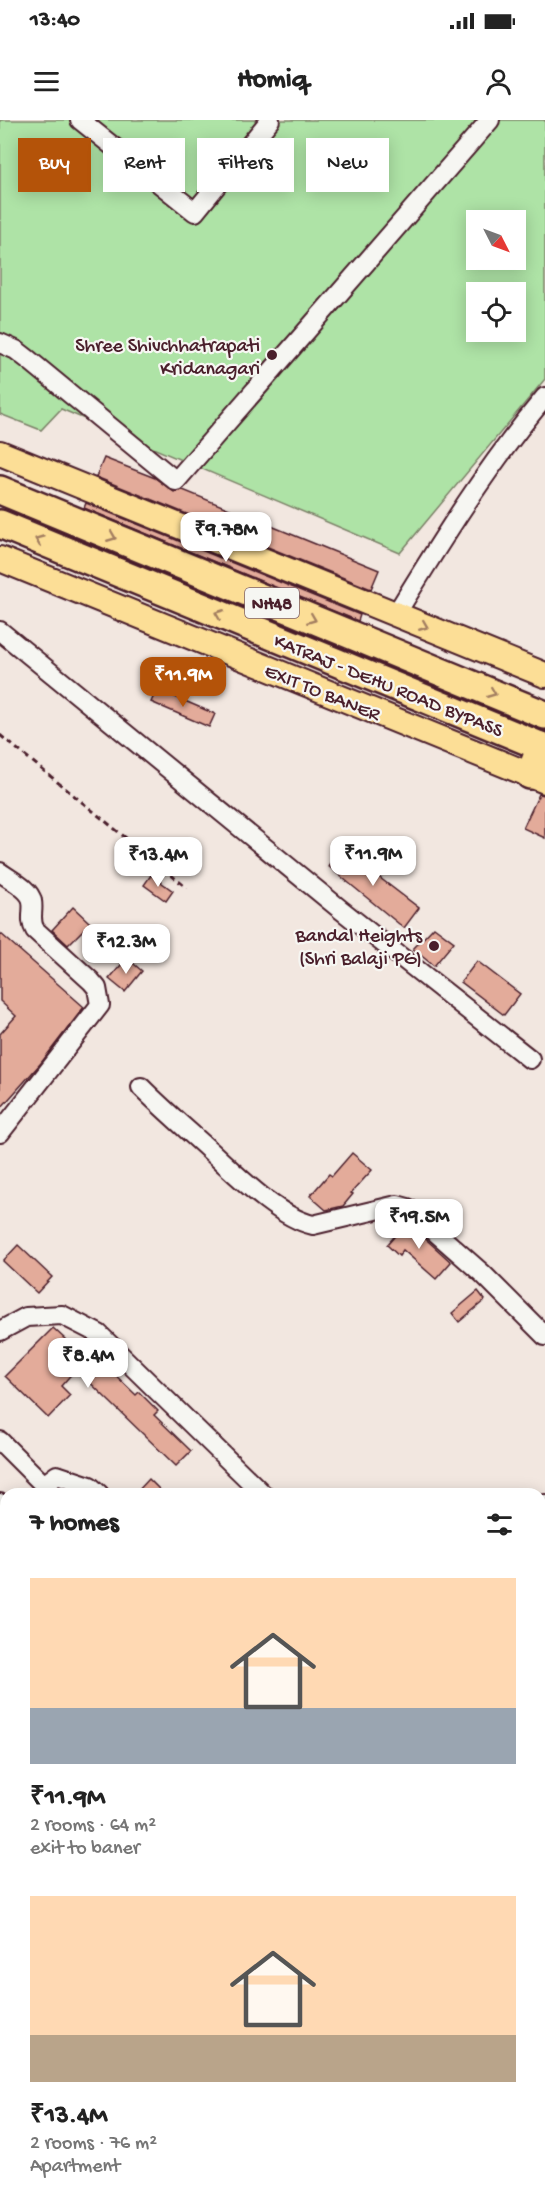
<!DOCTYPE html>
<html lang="en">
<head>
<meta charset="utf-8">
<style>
  body { margin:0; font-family:"Gochi Hand",sans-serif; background:#f6f6f6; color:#222; height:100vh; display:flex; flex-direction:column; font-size:22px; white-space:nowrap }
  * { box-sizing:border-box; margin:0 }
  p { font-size:20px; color:#767676 }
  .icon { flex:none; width:33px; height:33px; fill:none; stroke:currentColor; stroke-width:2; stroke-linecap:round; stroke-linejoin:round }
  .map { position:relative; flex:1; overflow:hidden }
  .side { position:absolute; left:0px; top:1368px; width:546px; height:720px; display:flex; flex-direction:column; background:#fff; border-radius:18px 18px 0 0; box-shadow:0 3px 15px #0003 }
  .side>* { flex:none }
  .hud { position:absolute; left:18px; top:18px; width:510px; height:54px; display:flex; gap:12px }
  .needle { width:39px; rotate:132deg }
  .buttons { position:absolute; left:466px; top:90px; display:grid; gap:12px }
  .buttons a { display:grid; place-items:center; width:60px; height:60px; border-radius:0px; background:#fff; box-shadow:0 3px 15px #0003; font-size:30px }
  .price { position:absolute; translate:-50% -51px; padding:0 14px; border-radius:12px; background:#fff; color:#222; font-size:20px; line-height:39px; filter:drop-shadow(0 2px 3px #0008) }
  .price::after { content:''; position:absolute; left:50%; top:36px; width:18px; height:14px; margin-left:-9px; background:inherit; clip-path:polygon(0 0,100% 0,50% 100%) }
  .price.active { background:#b45309; color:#fff }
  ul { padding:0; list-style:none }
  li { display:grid; align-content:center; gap:12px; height:318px; padding:0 30px }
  li span { display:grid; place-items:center; height:186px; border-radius:0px; color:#555 }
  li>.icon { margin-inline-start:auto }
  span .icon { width:108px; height:108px; fill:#fffc; stroke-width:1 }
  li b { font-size:26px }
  h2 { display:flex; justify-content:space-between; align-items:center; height:72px; padding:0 30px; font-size:26px }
  .chip { padding:0 21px; border-radius:0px; background:#fff; box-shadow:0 3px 15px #0003; font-size:21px; line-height:54px }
  .chip.active { background:#b45309; color:#fff }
  .status { display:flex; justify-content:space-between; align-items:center; height:42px; padding:0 30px; background:#fff; direction:ltr }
  .status svg { height:16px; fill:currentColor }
  header { display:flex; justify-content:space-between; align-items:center; height:78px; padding:0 30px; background:#fff; font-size:27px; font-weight:700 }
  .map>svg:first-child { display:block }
</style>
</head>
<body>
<div class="status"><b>13:40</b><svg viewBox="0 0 49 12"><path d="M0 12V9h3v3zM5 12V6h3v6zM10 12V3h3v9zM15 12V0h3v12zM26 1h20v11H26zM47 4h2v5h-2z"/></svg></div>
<header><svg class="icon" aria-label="menu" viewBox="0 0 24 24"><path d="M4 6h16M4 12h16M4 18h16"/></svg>Homiq<svg class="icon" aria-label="person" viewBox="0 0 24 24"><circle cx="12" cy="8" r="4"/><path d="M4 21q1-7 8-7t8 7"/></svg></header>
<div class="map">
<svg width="545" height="2088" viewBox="0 0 545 2088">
  <rect width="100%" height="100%" fill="#f2e7e0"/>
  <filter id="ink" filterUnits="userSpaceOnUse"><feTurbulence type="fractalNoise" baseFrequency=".0167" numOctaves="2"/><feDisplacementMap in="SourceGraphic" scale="12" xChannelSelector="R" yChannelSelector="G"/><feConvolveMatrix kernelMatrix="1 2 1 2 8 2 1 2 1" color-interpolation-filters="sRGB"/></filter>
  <g filter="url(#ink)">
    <g fill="#aee3a6" stroke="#7c8168" stroke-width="1.5" fill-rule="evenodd">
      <path d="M0,0H545V259L400,433L61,289L41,310L0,294ZM477,100H516V140H477ZM477,172H516V212H477Z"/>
      <path d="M110,2082H220L226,2088H104Z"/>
    </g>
    <g fill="#e3ab9a" stroke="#4a1f2b" stroke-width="1.5">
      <path d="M104,338L155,358L174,372L183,370L379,450L371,469L96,357Z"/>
      <path d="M86,383L360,495L358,501L84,388Z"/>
      <path d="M157,569L215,594L209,607L151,582Z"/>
      <path d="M539,674L545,675V718L523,708Z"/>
      <path d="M344,725L366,742L363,745L419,788L404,808L328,746Z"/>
      <path d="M151,755L173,771L166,781L144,765Z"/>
      <path d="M73,787L90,803L68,825L52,810Z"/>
      <path d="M434,807L454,822L434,846L413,829Z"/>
      <path d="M0,813L84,887L41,943L0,989V914L16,896L0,881Z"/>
      <path d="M127,838L142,851L125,872L109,859Z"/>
      <path d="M477,841L520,874L504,895L461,862Z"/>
      <path d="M352,1033L372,1050L351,1073L353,1074L343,1086L326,1090L310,1076L329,1054L332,1056Z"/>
      <path d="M407,1102L451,1142L436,1159L403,1130L399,1136L387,1125Z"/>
      <path d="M18,1125L52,1157L37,1173L3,1141Z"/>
      <path d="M478,1171L485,1180L459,1202L452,1193Z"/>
      <path d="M53,1208L77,1230L80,1227L97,1242L103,1237L111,1245L108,1248L136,1275L139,1272L158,1291L154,1295L191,1331L176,1346L76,1249L61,1266L70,1275L48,1298L5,1256Z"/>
      <path d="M149,1359L164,1374H135Z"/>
    </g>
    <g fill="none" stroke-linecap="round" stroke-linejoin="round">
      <g stroke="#4a1f2b" stroke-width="22">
        <g id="minor">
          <path d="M80,0L195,92L270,0"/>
          <path d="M0,223L16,230L29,240L176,361L490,0"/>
          <path d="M396,494C442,419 488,345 545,277"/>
          <path d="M0,511L340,789L530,939"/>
          <path d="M0,752C9,759 30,769 32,781C34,791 29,800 35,810L91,861L97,868L100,885L0,1013"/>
          <path d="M141,967C162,988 184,1007 206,1027C234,1052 277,1097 313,1105L397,1085L408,1088L483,1154L545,1216"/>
          <path d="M0,1211L26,1197L62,1195L99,1214L263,1374"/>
          <path d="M0,1321L44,1365L57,1355L90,1366L99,1374"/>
          <path d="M0,1383L6,1387"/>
          <path d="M540,1391L545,1384"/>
          <path d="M0,1545L6,1552"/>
          <path d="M0,1584L6,1590"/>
          <path d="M540,1668L545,1673"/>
          <path d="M540,1713L545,1718"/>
          <path d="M0,1755L6,1762"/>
          <path d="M540,1896L545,1901"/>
          <path d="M0,1976L6,1970"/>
          <path d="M0,1993L6,2015"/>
          <path d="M540,2015L545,2020"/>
          <path d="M66,2082L71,2088"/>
          <path d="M233,2082L238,2088"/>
        </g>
      </g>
      <g stroke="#4a1f2b" stroke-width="28">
        <g id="major">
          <path d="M0,333L545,555"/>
          <path d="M0,439L545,661"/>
        </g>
      </g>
      <g stroke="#4a1f2b" stroke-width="32">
        <g id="highway">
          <path d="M0,370L545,595"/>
          <path d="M0,404L545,628"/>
          <path d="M530,655L541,626"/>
        </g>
      </g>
      <path stroke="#4a1f2b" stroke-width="3" stroke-dasharray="6 4.5" stroke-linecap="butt" d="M0,615L187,768"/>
      <use href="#minor" stroke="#f6f6f2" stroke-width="18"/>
      <use href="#major" stroke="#fcde96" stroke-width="24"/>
      <use href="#highway" stroke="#fcde96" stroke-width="27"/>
    </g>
    <defs><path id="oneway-chevron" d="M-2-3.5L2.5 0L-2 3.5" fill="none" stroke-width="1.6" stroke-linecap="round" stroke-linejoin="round" transform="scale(1.5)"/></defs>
    <g stroke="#a37e60">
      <use href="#oneway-chevron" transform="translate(112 417) rotate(22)"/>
      <use href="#oneway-chevron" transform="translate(39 420) rotate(-158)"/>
      <use href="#oneway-chevron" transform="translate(219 494) rotate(-158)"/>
      <use href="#oneway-chevron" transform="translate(312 499) rotate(22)"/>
      <use href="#oneway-chevron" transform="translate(424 506) rotate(22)"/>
      <use href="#oneway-chevron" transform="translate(492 573) rotate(22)"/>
    </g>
  </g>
  <g fill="#4a1f2b" stroke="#f6f6f2" stroke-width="2">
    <circle cx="272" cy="235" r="6"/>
    <circle cx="434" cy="826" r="6"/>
  </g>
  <g text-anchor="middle" stroke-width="4.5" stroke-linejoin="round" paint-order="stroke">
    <rect fill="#f6f6f2" stroke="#7e6067" stroke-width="1.5" x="245" y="468" width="54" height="30" rx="4.5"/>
    <g font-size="18" font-weight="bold" fill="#4a1f2b">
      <text x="272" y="489">NH48</text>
    </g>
    <g font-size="20" fill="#4a1f2b" stroke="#f6f6f2" text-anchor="end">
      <text x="260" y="231">Shree Shivchhatrapati<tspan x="260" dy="23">Kridanagari</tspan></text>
      <text x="422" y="821">Bandal Heights<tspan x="422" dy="23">(Shri Balaji PG)</tspan></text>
    </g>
    <g font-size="20" fill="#4a1f2b" stroke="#f6f6f2">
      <text transform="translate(389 564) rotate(22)" y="7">KATRAJ - DEHU ROAD BYPASS</text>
      <text transform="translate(323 571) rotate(22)" y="7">EXIT TO BANER</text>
    </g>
  </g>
</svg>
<div class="buttons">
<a><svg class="needle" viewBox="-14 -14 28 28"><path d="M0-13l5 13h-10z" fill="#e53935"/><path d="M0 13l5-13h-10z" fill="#767676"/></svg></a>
<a><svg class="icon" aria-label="locate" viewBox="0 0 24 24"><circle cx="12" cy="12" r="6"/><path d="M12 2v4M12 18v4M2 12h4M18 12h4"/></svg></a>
</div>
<b class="price" style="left:226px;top:443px">₹9.78M</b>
<b class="price active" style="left:183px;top:588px">₹11.9M</b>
<b class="price" style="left:373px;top:767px">₹11.9M</b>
<b class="price" style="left:158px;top:768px">₹13.4M</b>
<b class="price" style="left:126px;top:855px">₹12.3M</b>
<b class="price" style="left:419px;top:1130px">₹19.5M</b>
<b class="price" style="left:88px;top:1269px">₹8.4M</b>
<div class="hud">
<a class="chip active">Buy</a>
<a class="chip">Rent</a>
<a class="chip">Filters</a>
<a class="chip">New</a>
</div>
<section class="side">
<h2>7 homes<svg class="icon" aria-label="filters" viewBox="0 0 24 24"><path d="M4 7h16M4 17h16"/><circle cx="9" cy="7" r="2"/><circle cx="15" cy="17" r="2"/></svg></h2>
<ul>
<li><span style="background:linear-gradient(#ffd9b3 70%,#9aa5b1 0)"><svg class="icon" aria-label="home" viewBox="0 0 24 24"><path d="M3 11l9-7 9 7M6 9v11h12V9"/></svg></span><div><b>₹11.9M</b><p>2 rooms · 64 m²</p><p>exit to baner</p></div></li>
<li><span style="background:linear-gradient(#ffd9b3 75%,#b9a48a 0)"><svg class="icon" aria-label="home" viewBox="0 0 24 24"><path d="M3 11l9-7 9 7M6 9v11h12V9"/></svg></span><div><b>₹13.4M</b><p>2 rooms · 76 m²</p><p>Apartment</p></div></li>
</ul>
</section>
</div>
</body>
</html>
